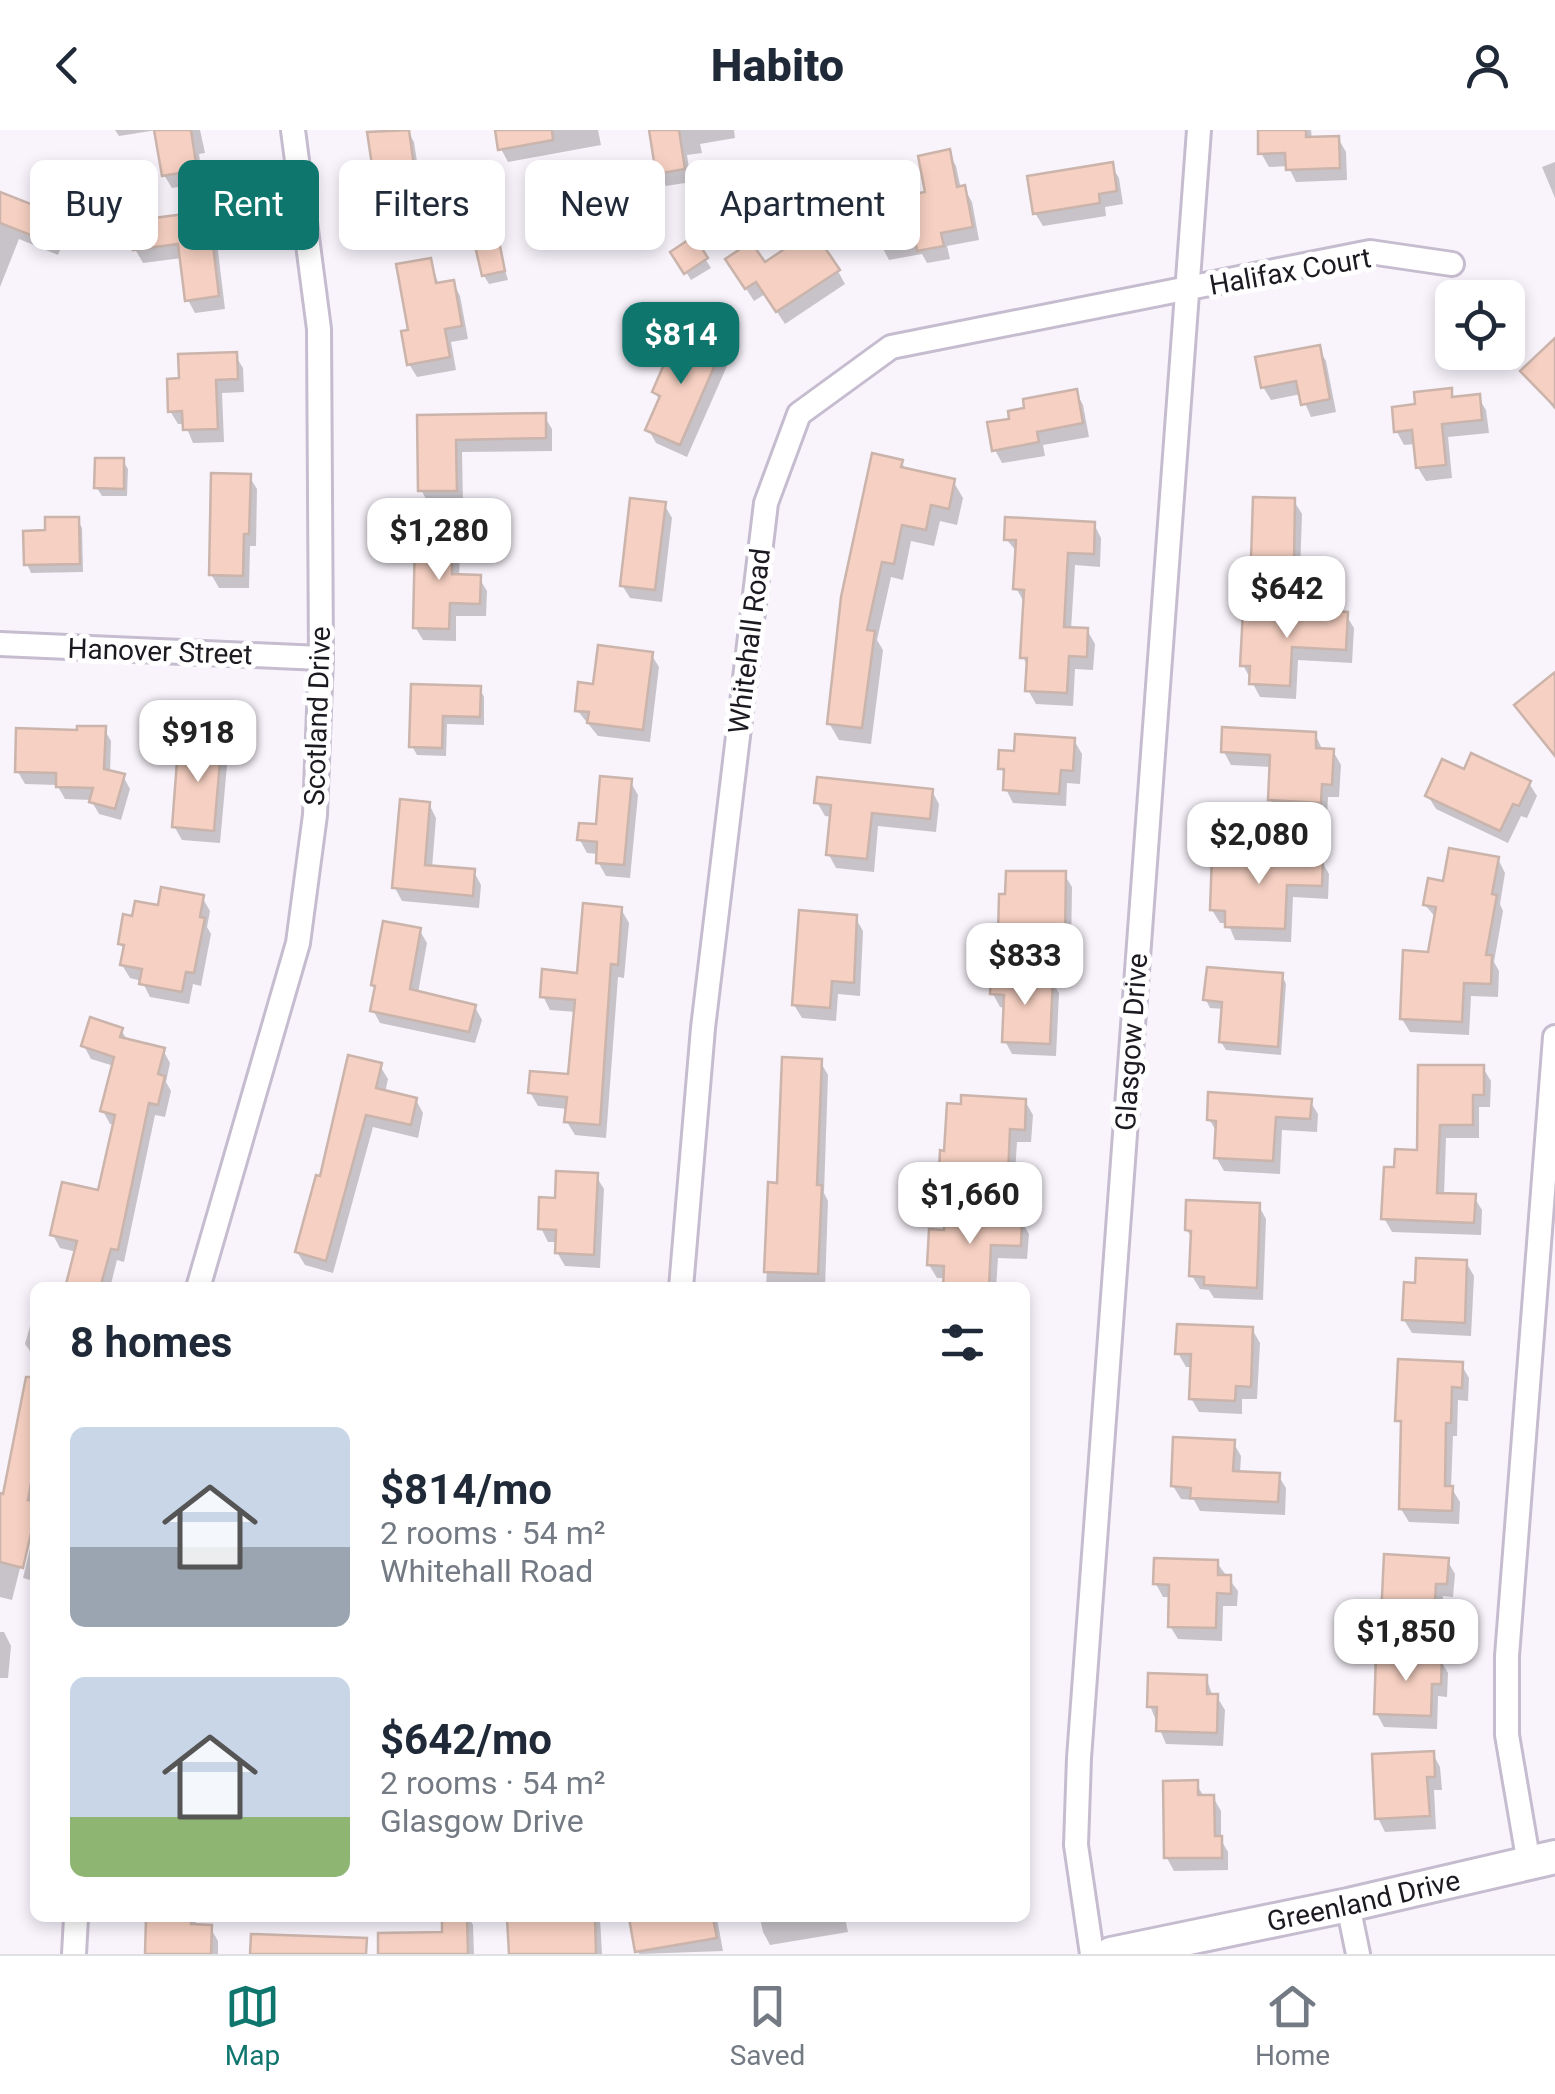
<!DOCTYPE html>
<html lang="en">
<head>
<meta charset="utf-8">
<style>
  body { margin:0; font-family:Roboto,sans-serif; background:#f6f6f7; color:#1f2937; height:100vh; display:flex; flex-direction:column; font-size:38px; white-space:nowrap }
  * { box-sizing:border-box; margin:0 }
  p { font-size:32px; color:#747a83 }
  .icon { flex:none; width:55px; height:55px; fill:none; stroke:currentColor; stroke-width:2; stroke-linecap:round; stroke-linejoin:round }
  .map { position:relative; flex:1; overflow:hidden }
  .details { position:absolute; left:30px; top:1152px; width:1000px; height:640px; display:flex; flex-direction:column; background:#fff; border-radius:15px; box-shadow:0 5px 15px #0003 }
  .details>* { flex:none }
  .hud { position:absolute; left:30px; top:30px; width:1000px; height:90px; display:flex; gap:20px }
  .fabs { position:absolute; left:1435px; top:150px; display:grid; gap:20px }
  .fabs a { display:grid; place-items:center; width:90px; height:90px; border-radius:15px; background:#fff; box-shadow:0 5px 15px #0003; font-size:50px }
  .price { position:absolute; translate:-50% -85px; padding:0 22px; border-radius:20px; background:#fff; color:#222; font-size:32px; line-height:65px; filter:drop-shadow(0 2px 5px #0008) }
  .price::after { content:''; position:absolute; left:50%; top:60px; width:30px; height:22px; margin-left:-15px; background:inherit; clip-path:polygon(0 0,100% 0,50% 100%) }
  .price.selected { background:#0f766e; color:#fff }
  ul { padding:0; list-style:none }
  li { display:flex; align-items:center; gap:30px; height:250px; padding:0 40px }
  li span { display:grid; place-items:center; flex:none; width:280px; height:200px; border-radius:15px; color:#555 }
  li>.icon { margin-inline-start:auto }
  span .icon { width:120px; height:120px; fill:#fffc; stroke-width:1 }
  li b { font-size:42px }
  h2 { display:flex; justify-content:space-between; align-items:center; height:120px; padding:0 40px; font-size:42px }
  .chip { padding:0 35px; border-radius:15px; background:#fff; box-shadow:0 5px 15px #0003; font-size:35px; line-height:90px }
  .chip.selected { background:#0f766e; color:#fff }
  header { display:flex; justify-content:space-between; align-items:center; height:130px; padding:0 40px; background:#fff; font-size:45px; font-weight:800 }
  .tabs { display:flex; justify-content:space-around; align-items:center; height:140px; border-top:2px solid #e0e1e3; background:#fff; font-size:28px; color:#747a83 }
  .tabs a { display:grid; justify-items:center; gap:5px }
  .tabs .selected { color:#0f766e }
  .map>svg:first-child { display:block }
</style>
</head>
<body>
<header><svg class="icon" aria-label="back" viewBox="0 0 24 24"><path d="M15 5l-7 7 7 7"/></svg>Habito<svg class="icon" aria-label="person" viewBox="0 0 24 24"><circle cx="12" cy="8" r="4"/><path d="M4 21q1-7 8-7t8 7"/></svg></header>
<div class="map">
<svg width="1555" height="1824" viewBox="0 0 1555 1824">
  <rect width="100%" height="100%" fill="#f9f4fc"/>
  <g fill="#0003">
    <path d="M115,0H157L119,6Z"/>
    <path d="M157,0H200L205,23L199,24L203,53L172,58L164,45Z"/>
    <path d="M407,0L414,12L418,38L429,36L437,49L442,81L435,82L438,101L391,108L384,95L369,4Z"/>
    <path d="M497,0H598L601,15L508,32L501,19Z"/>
    <path d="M652,0H734L735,8L700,14L702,23L687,25L691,52L666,56L658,43Z"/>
    <path d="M1260,0H1311L1312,9L1338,8L1346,22L1347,50L1296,52L1288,36L1269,37L1261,23Z"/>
    <path d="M948,22L956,36L961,59L964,58L972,72L979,110L947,116L950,129L927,133L922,124L889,130L882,117L927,64Z"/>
    <path d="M1555,32V68L1542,37Z"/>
    <path d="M1111,35L1119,48L1123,74L1105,77L1106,86L1043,96L1035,83Z"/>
    <path d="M0,65L60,88L68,102L58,125L19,109L0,157Z"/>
    <path d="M207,83L215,97L225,179L195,183L188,170L182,128L143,133L135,119Z"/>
    <path d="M693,110L711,138L691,150L674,122Z"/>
    <path d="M497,114L508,150L489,154L484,146Z"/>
    <path d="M430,131L439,155L453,152L460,166L468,209L451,212L456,240L417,247L409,234Z"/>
    <path d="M764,135L838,141L845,154L785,194L765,164L754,171L736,143Z"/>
    <path d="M1555,212V280L1524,241Z"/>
    <path d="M1318,218L1326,231L1336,282L1311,287L1301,264L1271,270L1263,257Z"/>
    <path d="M719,223L727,236L687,327L656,313L648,299L660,272L655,262Z"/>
    <path d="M235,225L243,238L244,262L222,263L224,312L193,313L185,294H178L170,281L181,251Z"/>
    <path d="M1450,261L1455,269L1478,267L1486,280L1489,303L1448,307L1452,348L1426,351L1418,338L1416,314L1404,315L1397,302Z"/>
    <path d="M1076,262L1083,275L1089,307L1043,315L1045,326L1002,333L995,320L1012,291Z"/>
    <path d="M544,286L552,299V321L462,322L463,373L429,374L421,360L419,288Z"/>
    <path d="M123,331L128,339L127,366H102L97,358Z"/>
    <path d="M901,332L907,341L953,351L963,368L957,395L940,391L934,416L911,411L903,450L891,447L877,510L883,520L871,614L839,610L829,593Z"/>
    <path d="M249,346L257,359L256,416H250L249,458H219L211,444Z"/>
    <path d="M1294,371L1302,384L1300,443L1262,442L1254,429Z"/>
    <path d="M664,374L672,388L662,472L630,468L622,455Z"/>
    <path d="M77,389L82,398L83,442L31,443L27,434L48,403Z"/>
    <path d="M1094,394L1101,408L1100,437L1075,435L1071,500H1087L1095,514L1093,540L1075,539L1073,576L1036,574L1028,560L1029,539L1023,527L1024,472L1016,458L1018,423L1006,409Z"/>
    <path d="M452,409L460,422L459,447L479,448L487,461L486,486H456V511L423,510L415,497Z"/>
    <path d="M1346,485L1354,498L1352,533L1298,530L1296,569L1260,567L1243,535Z"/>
    <path d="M651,524L659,537L650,612L598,606L577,580Z"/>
    <path d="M413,557L480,559L484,567V595L447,594L446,626L417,625L412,616Z"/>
    <path d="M104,599L111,611L110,643L123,646L130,659L121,690L99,684L91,670L65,669L57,655L25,654L18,642Z"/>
    <path d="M1315,604L1323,621H1333L1341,635L1339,667H1328L1327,686L1278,683L1270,669L1272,637L1231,635L1224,622Z"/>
    <path d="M1074,610L1082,624L1080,654L1067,653L1066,676L1013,673L1006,659V648L1001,638L1017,624Z"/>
    <path d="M220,611L228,624L220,713L182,710L174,696L188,635Z"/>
    <path d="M1465,642L1529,653L1537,666L1527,688L1521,686L1508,713L1436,679L1428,666Z"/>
    <path d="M630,651L638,665L630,748L606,746L598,732L599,724L587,723L580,710L598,697Z"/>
    <path d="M932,661L939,674L936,702L878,696L874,742L836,738L829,725L833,687L825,686L817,672Z"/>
    <path d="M429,674L436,688L432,738L474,742L481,755L479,778L402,771L395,758Z"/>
    <path d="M1498,729L1505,743L1500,774L1503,781L1494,832L1499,841L1498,867L1471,866L1469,905L1410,902L1402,889L1430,824L1437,789L1425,775Z"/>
    <path d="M1321,730L1329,744L1328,769L1293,767L1291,812L1235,810L1228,793H1220L1212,780Z"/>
    <path d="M1064,744L1072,757L1071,820L1008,819L1000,805L1008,766Z"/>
    <path d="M202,767L210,781L207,797L211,804L201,856L193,854L189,874L150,867L142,851L130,848L122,835L125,821L120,813L134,789Z"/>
    <path d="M621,779L629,793L624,848L618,847L606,1008L575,1005L567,992L568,979L538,976L530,962L570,947L576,882L550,880L543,866L579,845Z"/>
    <path d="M855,787L863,801L860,866L838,864L836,891L802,888L794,875Z"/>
    <path d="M420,801L427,813L418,863L475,877L482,890L475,913L380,893L373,880L377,861L373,855Z"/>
    <path d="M1282,845L1286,854L1281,925L1226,920L1221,912L1224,879L1210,878L1206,870Z"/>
    <path d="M1051,850L1059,863L1056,926L1012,924L1005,911L1006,878L1000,877L993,864Z"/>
    <path d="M121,900L128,911L163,920L170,933L166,952L171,961L165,987L155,985L124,1132L117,1130L110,1158H68L77,1122L60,1118L53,1105L100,1063L115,995L110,994L103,981L114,936L91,929L84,916Z"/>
    <path d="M820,931L828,945L824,1063L828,1071L825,1158H766L771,1055H780Z"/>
    <path d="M380,936L388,949L385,963L416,970L423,983L418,1008L373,997L333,1143L305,1135L297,1122L322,1049Z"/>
    <path d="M1483,938L1491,951L1490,977H1479V1008H1446L1444,1066L1474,1067L1482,1080L1481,1105L1392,1102L1384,1088L1396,1040L1419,1022Z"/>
    <path d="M1025,971L1033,985L1031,1012H1017L1014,1059L949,1055L941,1042Z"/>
    <path d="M1310,971L1318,984L1317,1002L1282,1000L1280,1044L1224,1041L1216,1027L1218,1004L1209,989Z"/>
    <path d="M596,1046L604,1059L600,1138L565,1136L557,1122L558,1112H548L541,1098L557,1070Z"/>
    <path d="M1259,1076L1266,1089L1263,1170L1214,1168L1209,1160L1200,1159L1192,1146L1193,1110L1187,1100Z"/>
    <path d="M1021,1090L1029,1104L1027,1129L998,1128L996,1158H945L946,1148H937L929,1135Z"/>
    <path d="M1466,1132L1474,1146L1471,1206L1412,1203L1404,1190L1418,1155Z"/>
    <path d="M30,1196L35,1197V1228L25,1214Z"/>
    <path d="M1252,1199L1260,1213L1257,1269H1242V1284L1199,1282L1191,1268L1193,1237H1186L1178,1223Z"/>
    <path d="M1461,1234L1469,1248L1468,1271L1458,1270L1457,1306H1453L1451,1357L1460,1372L1459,1394L1409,1392L1401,1379L1404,1300L1398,1290Z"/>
    <path d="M27,1254L35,1255V1378L12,1470L0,1467V1376Z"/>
    <path d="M1233,1312L1241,1326L1240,1343L1278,1345L1286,1358L1285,1385L1200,1381L1194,1370L1181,1369L1173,1356Z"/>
    <path d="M35,1397V1428L30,1450L23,1448Z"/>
    <path d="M1447,1430L1455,1444L1453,1467L1443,1466L1441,1503L1391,1500L1383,1487Z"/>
    <path d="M1217,1433L1238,1461L1237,1476H1223L1222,1511L1178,1509L1170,1496L1171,1467H1163L1156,1454Z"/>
    <path d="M0,1502H4L11,1516L8,1548H0Z"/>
    <path d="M1440,1529L1448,1543L1447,1567L1438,1566L1437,1599L1384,1597L1377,1584Z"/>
    <path d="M1206,1547L1213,1567H1217L1225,1580L1223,1616L1166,1614L1150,1576Z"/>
    <path d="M1433,1624L1440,1637L1442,1660H1434L1436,1699L1385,1702L1378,1688Z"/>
    <path d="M1196,1653L1204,1667H1213L1221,1681V1710L1228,1722V1740L1174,1741L1167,1728Z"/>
    <path d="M148,1788H195L197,1797H210L218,1811V1824H147Z"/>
    <path d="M445,1788H469L473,1795L474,1824H380L445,1805Z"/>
    <path d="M510,1788H600L602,1824H512Z"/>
    <path d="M632,1788H717L723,1821L639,1824Z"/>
    <path d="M760,1788H845L848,1802L770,1815L763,1802Z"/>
  </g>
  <g fill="#f6d0c2" stroke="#cab4ab" stroke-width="2.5">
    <path d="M154,0H191L197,40L162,46Z"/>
    <path d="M409,0L414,36L431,33L436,68L429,69L432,88L381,95L367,2Z"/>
    <path d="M495,0H552L553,10L498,20Z"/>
    <path d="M649,0H679L685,39L656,44Z"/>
    <path d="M1258,0H1306V7L1339,6L1340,38L1286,40L1285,23L1258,24Z"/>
    <path d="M950,19L957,57L965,55L973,97L941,103L944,116L917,121L915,110L879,118L870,72L925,62L918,26Z"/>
    <path d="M1113,32L1117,61L1099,64L1100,73L1033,84L1027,46Z"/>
    <path d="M0,62L61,86L51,113L0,93Z"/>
    <path d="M209,81L219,166L185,171L178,114L133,120L129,91Z"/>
    <path d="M813,100L840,140L776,182L756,152L745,159L725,129L751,112L765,132Z"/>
    <path d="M694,106L708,128L684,144L670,122Z"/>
    <path d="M499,111L505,141L482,146L475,116Z"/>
    <path d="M431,128L436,153L454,150L462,196L445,199L450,227L407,235L401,201L408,200L396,134Z"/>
    <path d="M678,202L721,221L680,315L645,300L660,266L652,262Z"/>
    <path d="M1555,208V277L1520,241Z"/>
    <path d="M1320,215L1330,269L1301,275L1296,251L1261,258L1255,227Z"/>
    <path d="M237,222L238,249L216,250L218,299L183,300L182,281L168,282L167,249L179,248L178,224Z"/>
    <path d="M1452,258V267L1480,264L1482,290L1442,294L1446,335L1416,338L1412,300L1394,302L1392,277L1415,274L1414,262Z"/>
    <path d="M1077,259L1083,293L1037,302L1039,312L992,321L987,292L1009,289L1008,281L1024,278L1023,269Z"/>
    <path d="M546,283V308L456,310L457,361H418L417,285Z"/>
    <path d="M872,323L903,330L901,337L955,349L949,379L931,375L926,400L902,395L894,434L882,432L867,500L875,501L862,598L827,594L841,467Z"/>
    <path d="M95,328H124V359L94,358Z"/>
    <path d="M211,343L251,344L249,404H244L243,446L209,445Z"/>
    <path d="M1253,367L1295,368L1294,431L1251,429Z"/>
    <path d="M630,368L666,372L655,460L620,456Z"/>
    <path d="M45,387H79L80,434L24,435L23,401L45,400Z"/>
    <path d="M1005,387L1095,392L1094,424L1068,423L1064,497L1088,498L1087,527L1069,526L1067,563L1025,561L1027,528H1020L1024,460L1013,459L1016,410H1004Z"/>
    <path d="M415,405L453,406L452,444L481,445L480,474L450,473L449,499L413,498Z"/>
    <path d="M1297,479L1348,482L1346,520L1292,517L1290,556L1249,554L1250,536H1240L1243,481L1297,484Z"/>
    <path d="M598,515L653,522L643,600L587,593L589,582L575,581L578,552L593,554Z"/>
    <path d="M1555,542V626L1514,575Z"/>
    <path d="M411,554L481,556L480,587L443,586L442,618L409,617Z"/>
    <path d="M77,596H106L104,639L125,644L115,679L89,672L93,658L56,657V643L15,642L16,598L77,600Z"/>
    <path d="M1222,597L1316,602V618L1334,619L1332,655L1322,654L1321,673L1268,670L1270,625L1221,622Z"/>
    <path d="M1015,604L1075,608L1073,641L1061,640L1059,664L1003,660L1004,639H998L999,620L1014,621Z"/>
    <path d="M188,606L222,608L214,701L172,697L177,631L186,632Z"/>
    <path d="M1471,623L1531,651L1519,676L1513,674L1500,701L1425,666L1442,629L1464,639Z"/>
    <path d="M600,646L632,649L624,735L596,733L597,712L577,710L579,693L596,694Z"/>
    <path d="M817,647L933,659L930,689L872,683L867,729L826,725L831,675L814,673Z"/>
    <path d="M400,669L430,672L425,735L475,739L473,766L392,758Z"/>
    <path d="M1449,718L1499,727L1492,764L1497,765L1486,825H1492L1491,854L1464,853L1462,892L1400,889L1403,820L1428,822L1436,777L1423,775L1428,748L1443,751Z"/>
    <path d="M1212,724L1323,728L1322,756L1287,755L1285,799L1225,797V781L1210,780Z"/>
    <path d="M1006,741H1066L1065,807L998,806L999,764H1005Z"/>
    <path d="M161,757L204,765L200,787L205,788L194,843L186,842L182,862L139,854L142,839L120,835L124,815L118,814L123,784L132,786L135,771L158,775Z"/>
    <path d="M583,773L622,777L618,835L611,834L600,995L564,992L567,967L528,963L530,941L568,944L575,870L540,867L542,839L577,843Z"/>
    <path d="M799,780L857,785L854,853L832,851L830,878L792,875Z"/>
    <path d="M383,791L421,798L410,859L476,875L469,902L370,881L375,856L371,855Z"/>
    <path d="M1207,837L1283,843L1278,917L1219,912L1222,872L1203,870Z"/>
    <path d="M991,845L1053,847L1050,914L1002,912L1004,865L990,864Z"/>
    <path d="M90,887L123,898L120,907L165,918L158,944L165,946L158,975L149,973L118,1120L111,1119L100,1158H65L77,1111L50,1105L62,1052L98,1060L115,985L100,981L114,927L81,916Z"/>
    <path d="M348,925L382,933L376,958L417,968L411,995L366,985L326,1131L295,1122L316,1045L320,1046Z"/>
    <path d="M782,927L822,929L817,1055H822L818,1144L764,1142L768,1052L777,1053Z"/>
    <path d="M1418,935H1484V965H1473V995H1440L1437,1063L1476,1064L1474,1093L1381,1089L1384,1037H1394L1395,1019L1417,1020Z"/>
    <path d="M1208,962L1312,969L1310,989L1276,987L1273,1031L1214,1028L1216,991L1207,990Z"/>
    <path d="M961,965L1026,969L1025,1000L1010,999L1008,1046L939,1043L940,1020L944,1021L947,973L961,974Z"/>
    <path d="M556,1041L598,1043L594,1125L555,1123L556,1100L538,1099L539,1067L555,1068Z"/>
    <path d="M1186,1070L1260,1073L1257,1158L1204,1155V1147L1189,1146L1191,1101L1185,1100Z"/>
    <path d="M944,1084L1022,1088L1021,1116L991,1115L989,1158H943L944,1136L927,1135L929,1099L944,1100Z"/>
    <path d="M1416,1128L1467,1130L1465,1193L1402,1190L1404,1152L1415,1153Z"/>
    <path d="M1177,1194L1253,1197L1251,1257L1236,1256L1235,1271L1189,1269L1191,1224H1175Z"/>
    <path d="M1398,1229L1463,1232L1462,1258L1452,1257L1451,1293H1446L1445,1356H1453L1452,1381L1399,1379L1401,1291H1395Z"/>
    <path d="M26,1247H35V1332L28,1370L35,1371V1386L23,1438L0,1432V1363L3,1364Z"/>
    <path d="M1173,1307L1235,1310L1233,1341L1280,1343L1278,1372L1190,1368L1191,1358L1171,1356Z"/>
    <path d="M1384,1424L1449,1428L1447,1454H1436L1434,1490L1381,1487Z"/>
    <path d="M1154,1428L1218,1430V1445H1231V1464L1217,1463L1216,1498L1168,1497L1169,1455L1153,1454Z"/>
    <path d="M1376,1525L1442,1527L1441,1554H1432L1431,1586L1374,1584Z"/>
    <path d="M1148,1543L1207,1545V1564H1218L1217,1603L1156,1601L1157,1577H1147Z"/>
    <path d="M1434,1621L1435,1647H1427L1430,1686L1375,1689L1372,1624Z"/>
    <path d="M1198,1650V1665H1214L1215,1706H1222V1728H1164L1163,1651Z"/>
    <path d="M146,1788H191V1794L212,1795L211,1824H145Z"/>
    <path d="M442,1788H467L468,1824H378V1803L442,1802Z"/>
    <path d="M507,1788H595L596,1824H509Z"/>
    <path d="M629,1788H713L717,1808L635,1822Z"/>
    <path d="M251,1804L367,1808L366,1824H250Z"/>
  </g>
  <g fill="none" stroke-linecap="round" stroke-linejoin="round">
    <g stroke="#c6bccf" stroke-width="28">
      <g id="street">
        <path d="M0,514L321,528"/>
        <path d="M198,1158L298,813L315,685L321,528L319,199L293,0"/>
        <path d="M681,1158L703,898L766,373L799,284L891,217L1370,122L1452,134"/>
        <path d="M1529,1734L1507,1605V1526L1555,907"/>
        <path d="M1348,1775L1358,1824"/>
        <path d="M74,1824L76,1788"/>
        <path d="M1092,1824L1076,1715L1079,1628L1199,0"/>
      </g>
    </g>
    <g stroke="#c6bccf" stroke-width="38">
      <g id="secondary">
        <path id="s1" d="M1111,1824L1348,1775L1555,1727"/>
      </g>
    </g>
    <use href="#street" stroke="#fff" stroke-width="22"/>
    <use href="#secondary" stroke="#fff" stroke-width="32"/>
  </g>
  <g text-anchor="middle" stroke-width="10" stroke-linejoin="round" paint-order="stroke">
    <g font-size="28" fill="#1d1920" stroke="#fff">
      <text transform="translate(1290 141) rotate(-10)" y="10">Halifax Court</text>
      <text transform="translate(749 511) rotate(-83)" y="10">Whitehall Road</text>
      <text transform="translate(160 521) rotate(2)" y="10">Hanover Street</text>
      <text transform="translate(317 586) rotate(-88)" y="10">Scotland Drive</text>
      <text transform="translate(1131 912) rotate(-86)" y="10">Glasgow Drive</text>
      <text dy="10" stroke="none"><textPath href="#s1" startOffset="258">Greenland Drive</textPath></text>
    </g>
  </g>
</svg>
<div class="fabs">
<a><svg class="icon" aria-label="locate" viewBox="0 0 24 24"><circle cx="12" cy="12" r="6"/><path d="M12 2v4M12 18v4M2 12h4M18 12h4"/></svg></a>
</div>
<b class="price selected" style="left:681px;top:257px">$814</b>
<b class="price" style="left:439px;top:453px">$1,280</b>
<b class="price" style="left:1287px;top:511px">$642</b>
<b class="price" style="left:198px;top:655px">$918</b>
<b class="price" style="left:1259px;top:757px">$2,080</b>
<b class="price" style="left:1025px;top:878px">$833</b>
<b class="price" style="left:970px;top:1117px">$1,660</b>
<b class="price" style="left:1406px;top:1554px">$1,850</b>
<div class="hud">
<a class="chip">Buy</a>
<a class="chip selected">Rent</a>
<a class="chip">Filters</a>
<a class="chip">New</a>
<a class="chip">Apartment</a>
</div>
<section class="details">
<h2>8 homes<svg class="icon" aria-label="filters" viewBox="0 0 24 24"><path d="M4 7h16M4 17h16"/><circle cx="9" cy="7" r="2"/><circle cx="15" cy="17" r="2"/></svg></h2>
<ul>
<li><span style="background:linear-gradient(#c9d6e8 60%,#9aa5b1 0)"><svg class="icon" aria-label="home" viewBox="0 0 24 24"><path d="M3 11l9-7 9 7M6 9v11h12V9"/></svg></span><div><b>$814/mo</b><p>2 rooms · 54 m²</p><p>Whitehall Road</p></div></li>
<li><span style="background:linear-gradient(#c9d6e8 70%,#8fb573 0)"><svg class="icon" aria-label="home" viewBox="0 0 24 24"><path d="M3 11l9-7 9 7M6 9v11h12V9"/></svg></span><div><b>$642/mo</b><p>2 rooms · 54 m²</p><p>Glasgow Drive</p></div></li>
</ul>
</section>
</div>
<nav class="tabs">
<a class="selected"><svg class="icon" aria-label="map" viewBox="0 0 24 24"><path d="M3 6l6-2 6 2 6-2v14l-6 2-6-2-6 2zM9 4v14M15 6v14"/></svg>Map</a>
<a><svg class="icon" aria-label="saved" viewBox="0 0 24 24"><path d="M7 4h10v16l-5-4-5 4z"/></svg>Saved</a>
<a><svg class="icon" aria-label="home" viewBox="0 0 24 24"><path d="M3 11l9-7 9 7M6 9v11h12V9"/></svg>Home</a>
</nav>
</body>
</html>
